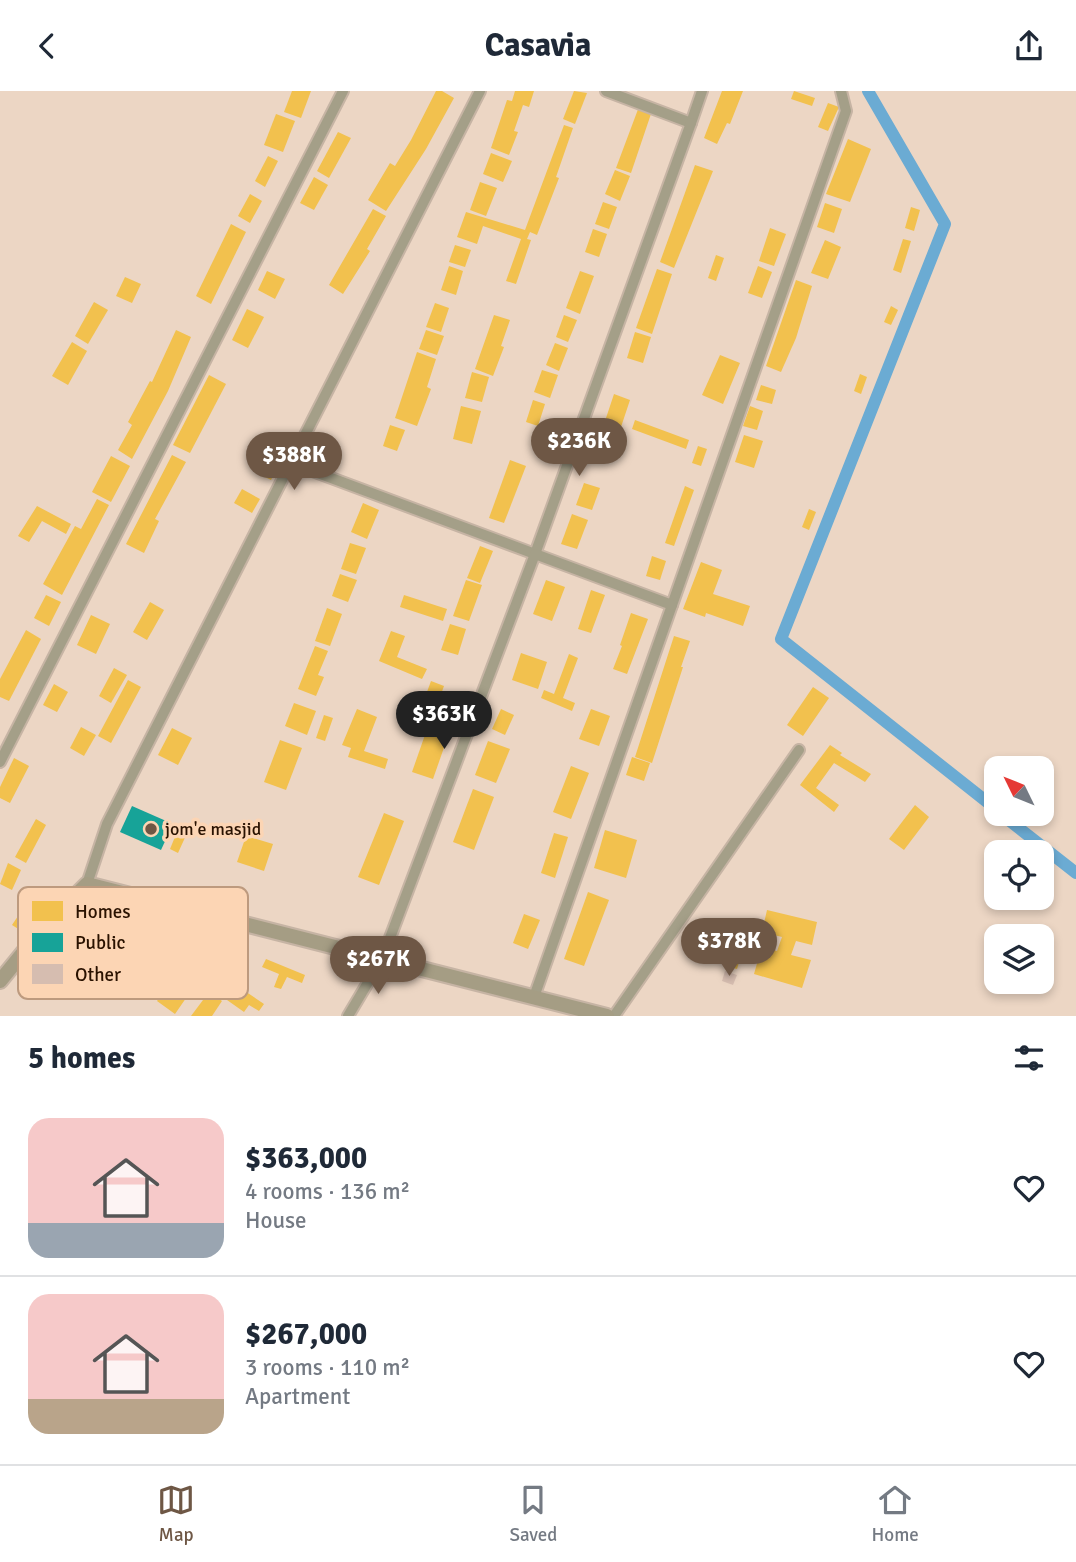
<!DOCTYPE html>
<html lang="en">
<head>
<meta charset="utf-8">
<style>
  body { margin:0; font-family:Signika,sans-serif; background:#f2f2f3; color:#1f2937; height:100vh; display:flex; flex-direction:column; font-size:26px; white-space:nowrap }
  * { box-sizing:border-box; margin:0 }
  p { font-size:23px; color:#747a83 }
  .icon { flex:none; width:38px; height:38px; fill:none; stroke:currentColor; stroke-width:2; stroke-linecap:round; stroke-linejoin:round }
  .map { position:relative; height:925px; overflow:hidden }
  .sheet { display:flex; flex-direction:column; background:#fff; flex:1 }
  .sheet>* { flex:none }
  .needle { width:46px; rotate:313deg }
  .buttons { position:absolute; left:984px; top:665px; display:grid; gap:14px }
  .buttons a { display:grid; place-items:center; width:70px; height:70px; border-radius:14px; background:#fff; box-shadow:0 4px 10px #0003; font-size:35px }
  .price { position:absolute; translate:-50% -60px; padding:0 16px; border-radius:24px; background:#6e5745; color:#fff; font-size:23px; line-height:46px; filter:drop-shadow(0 2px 4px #0008) }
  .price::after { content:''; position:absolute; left:50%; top:42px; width:21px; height:16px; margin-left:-10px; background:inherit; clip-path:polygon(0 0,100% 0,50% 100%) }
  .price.selected { background:#222; color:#fff }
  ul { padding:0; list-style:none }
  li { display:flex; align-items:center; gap:21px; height:175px; padding:0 28px }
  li+li { border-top:2px solid #e0e1e3 }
  li span { display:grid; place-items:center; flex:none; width:196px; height:140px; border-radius:21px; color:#555 }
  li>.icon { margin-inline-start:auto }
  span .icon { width:84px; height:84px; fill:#fffc; stroke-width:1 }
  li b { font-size:30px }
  h2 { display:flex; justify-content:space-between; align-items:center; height:84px; padding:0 28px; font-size:30px }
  header { display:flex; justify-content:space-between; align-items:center; height:91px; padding:0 28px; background:#fff; font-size:32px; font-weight:800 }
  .tab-bar { display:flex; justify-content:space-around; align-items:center; height:98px; border-top:2px solid #e0e1e3; background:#fff; font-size:19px; color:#747a83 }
  .tab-bar a { display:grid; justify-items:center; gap:4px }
  .tab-bar .selected { color:#6e5745 }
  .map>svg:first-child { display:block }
</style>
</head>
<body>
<header><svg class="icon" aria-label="back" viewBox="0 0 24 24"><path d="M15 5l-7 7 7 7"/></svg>Casavia<svg class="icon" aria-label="share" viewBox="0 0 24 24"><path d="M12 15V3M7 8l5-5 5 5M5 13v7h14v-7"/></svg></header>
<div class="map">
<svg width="1076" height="925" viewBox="0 0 1076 925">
  <rect width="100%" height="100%" fill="#ecd6c4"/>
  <g fill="#f2c14e">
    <path d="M292,0H311L301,27L284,21Z"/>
    <path d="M436,0H442L454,7L426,58L386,120L368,109L390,72L395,75L411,49Z"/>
    <path d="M515,0H534L529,16L523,14L514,40L518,41L509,64L491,57L507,9L512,10Z"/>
    <path d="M574,0L587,2L575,33L563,28Z"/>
    <path d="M722,0H743L730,33L727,32L717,53L704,47Z"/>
    <path d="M794,0L815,7L812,15L791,8Z"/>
    <path d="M828,12L839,16L828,40L818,36Z"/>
    <path d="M640,13L653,17L631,82L616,77Z"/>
    <path d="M276,23L295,30L283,61L264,54Z"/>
    <path d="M564,34L573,37L556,86L559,87L537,144L530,141L527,148L531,149L516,193L506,190L521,148L483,135L477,153L457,146L466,121L525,139Z"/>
    <path d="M338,41L351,47L329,87L317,80Z"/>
    <path d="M848,48L871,58L850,111L826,103Z"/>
    <path d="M491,62L512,70L503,91L483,83Z"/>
    <path d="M268,65L278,70L265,96L255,90Z"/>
    <path d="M695,74L713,80L674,177L660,171Z"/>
    <path d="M615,79L630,85L620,110L605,103Z"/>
    <path d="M314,86L328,94L314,119L300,112Z"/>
    <path d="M480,91L497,97L486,125L470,119Z"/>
    <path d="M250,103L262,110L250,132L238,125Z"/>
    <path d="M603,111L617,116L609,138L595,133Z"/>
    <path d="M825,112L842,118L834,142L817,136Z"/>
    <path d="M911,116L920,119L914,140L905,137Z"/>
    <path d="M373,118L386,125L367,158L370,160L343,203L329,194Z"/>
    <path d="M231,133L246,141L211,213L196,205Z"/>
    <path d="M770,137L786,143L774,175L759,170Z"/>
    <path d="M593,138L607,143L599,166L585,161Z"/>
    <path d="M903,148L911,150L901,182L893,179Z"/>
    <path d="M825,149L841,156L828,188L811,182Z"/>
    <path d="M455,154L471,159L465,176L449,171Z"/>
    <path d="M716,164L724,167L716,190L708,187Z"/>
    <path d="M449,175L463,180L456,204L441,199Z"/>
    <path d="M758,175L772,181L762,207L748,202Z"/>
    <path d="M657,178L672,183L652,243L636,237Z"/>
    <path d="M267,180L285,188L275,208L258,199Z"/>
    <path d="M580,180L594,185L580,223L566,217Z"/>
    <path d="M125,186L141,193L132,212L116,205Z"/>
    <path d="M796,189L812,195L796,247L781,281L766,275Z"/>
    <path d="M94,211L108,219L88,253L75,245Z"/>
    <path d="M435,212L449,217L441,241L426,236Z"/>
    <path d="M891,215L898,219L891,234L884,231Z"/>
    <path d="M247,218L264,226L248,257L232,249Z"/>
    <path d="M494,224L510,229L501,255L504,256L493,285L475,278Z"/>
    <path d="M564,224L577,229L568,251L556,246Z"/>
    <path d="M176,239L191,246L168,300L132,368L118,359L132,334L128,331L150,290L152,291Z"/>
    <path d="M426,239L444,245L437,264L419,258Z"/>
    <path d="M635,241L651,246L643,272L627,267Z"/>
    <path d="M72,251L87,260L68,294L52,285Z"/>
    <path d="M555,252L568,257L559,280L546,274Z"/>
    <path d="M417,261L436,268L427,296L431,298L417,335L395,327Z"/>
    <path d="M720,264L740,272L723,313L702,304Z"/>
    <path d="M542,279L558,284L550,307L534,301Z"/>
    <path d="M472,281L489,286L482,311L465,307Z"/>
    <path d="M860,283L867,286L861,303L854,300Z"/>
    <path d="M209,284L226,293L190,362L173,354Z"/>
    <path d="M761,294L776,299L772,313L756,309Z"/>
    <path d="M614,303L630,309L621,336L605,330Z"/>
    <path d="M533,309L545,313L538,335L526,331Z"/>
    <path d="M461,315L481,320L472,353L453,348Z"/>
    <path d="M750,315L763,320L757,339L743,335Z"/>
    <path d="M635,329L689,349L686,358L632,338Z"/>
    <path d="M390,334L405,339L397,360L383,355Z"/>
    <path d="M744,344L763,350L754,377L735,371Z"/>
    <path d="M698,355L707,358L701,375L692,372Z"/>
    <path d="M172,364L186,371L155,428L159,430L144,462L126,453Z"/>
    <path d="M111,365L130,375L111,411L92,401Z"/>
    <path d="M272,366L280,370L271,389L263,385Z"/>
    <path d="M510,369L526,375L504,432L489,427Z"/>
    <path d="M584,392L600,397L592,419L576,414Z"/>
    <path d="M685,395L694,399L674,455L665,452Z"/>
    <path d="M242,398L260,408L252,422L234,412Z"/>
    <path d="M97,408L109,414L62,504L43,493L75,435L81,438Z"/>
    <path d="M363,412L379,419L367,448L351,441Z"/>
    <path d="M37,415L71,433L66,443L42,430L29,451L18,445Z"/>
    <path d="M809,418L816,421L809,439L802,436Z"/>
    <path d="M572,423L588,429L577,458L561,453Z"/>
    <path d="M350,452L366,457L356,483L341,478Z"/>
    <path d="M480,455L493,460L480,492L467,487Z"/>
    <path d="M652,465L666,470L660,489L646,485Z"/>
    <path d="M701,471L722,479L713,503L750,515L743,535L706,522L705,526L683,518Z"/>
    <path d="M340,483L357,489L348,511L332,505Z"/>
    <path d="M466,489L482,494L469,530L453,525Z"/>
    <path d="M546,489L565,496L552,530L533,523Z"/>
    <path d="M591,499L605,504L591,542L578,538Z"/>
    <path d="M46,504L61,511L49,535L34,527Z"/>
    <path d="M404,504L447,518L443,530L400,516Z"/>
    <path d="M150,511L164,519L147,549L133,541Z"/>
    <path d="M327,517L342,523L330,555L315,550Z"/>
    <path d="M631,522L648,528L627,583L613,578L622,555L620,554Z"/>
    <path d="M91,524L110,533L96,563L77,554Z"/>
    <path d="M450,533L466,538L458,564L441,559Z"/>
    <path d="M26,539L41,548L9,610L0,606V588Z"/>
    <path d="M391,540L405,545L397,566L427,578L422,588L379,570Z"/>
    <path d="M674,545L690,550L681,576H683L652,672L635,666Z"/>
    <path d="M315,555L328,560L318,584L324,586L316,605L298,598Z"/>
    <path d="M521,562L547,571L538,598L512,589Z"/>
    <path d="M569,563L578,567L563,607L575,612L572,620L541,607L544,599L554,603Z"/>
    <path d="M114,577L127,584L111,612L99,605Z"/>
    <path d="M128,589L141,596L111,652L98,645Z"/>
    <path d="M431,590L444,595L433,625L420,620Z"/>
    <path d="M54,593L68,601L57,621L43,614Z"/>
    <path d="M813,596L829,607L803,645L787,634Z"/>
    <path d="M294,612L316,620L307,644L285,635Z"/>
    <path d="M357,618L377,626L364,660L388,668L385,678L348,666L351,657L342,654Z"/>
    <path d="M501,618L514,624L505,644L492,638Z"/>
    <path d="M591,618L610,625L599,655L579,648Z"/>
    <path d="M324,624L333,627L325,650L316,647Z"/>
    <path d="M81,636L96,644L84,665L70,657Z"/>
    <path d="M172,637L192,647L178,674L158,664Z"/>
    <path d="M426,641L447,648L433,688L412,681Z"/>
    <path d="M280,649L302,657L286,699L264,691Z"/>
    <path d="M488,650L510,658L496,692L475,684Z"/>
    <path d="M830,654L842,662L840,664L871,683L865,691L834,672L816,697L839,714L834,721L800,694Z"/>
    <path d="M632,666L650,672L644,690L626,684Z"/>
    <path d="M14,667L29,675L10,712L0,707V696Z"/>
    <path d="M571,675L589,682L571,728L553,721Z"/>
    <path d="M473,698L494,706L474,759L453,751Z"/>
    <path d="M915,714L929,726L904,759L889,748Z"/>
    <path d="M384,722L404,730L379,794L358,786Z"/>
    <path d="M36,728L46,734L26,772L15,766Z"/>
    <path d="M179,736L188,740L178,762L170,758Z"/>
    <path d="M605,739L637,749L626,787L594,777Z"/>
    <path d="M554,742L568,746L555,787L541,782Z"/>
    <path d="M246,745L273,753L264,780L237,771Z"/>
    <path d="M8,772L21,779L12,799L0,793Z"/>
    <path d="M588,801L609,809L584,875L564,868Z"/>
    <path d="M24,816L32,821L20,839L12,834Z"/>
    <path d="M767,819L817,831L812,854L796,850L791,864L811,869L802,897L754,883L762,855L777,860L782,846L762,841Z"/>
    <path d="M524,823L540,829L528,858L513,852Z"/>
    <path d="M213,847L222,854L214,865L212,864L199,882L202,884L175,923L157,910L184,872L191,877Z"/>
    <path d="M729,864L740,868L737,878L726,875Z"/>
    <path d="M266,868L305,884L302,892L287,886L281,898L274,896L279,883L262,876Z"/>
    <path d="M225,876L238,886L233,892L264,913L259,920L249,914L244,921L227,909L232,902L214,890Z"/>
    <path d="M209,901L222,910L212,925H191Z"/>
  </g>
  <path fill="#17a398" d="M132,715L173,733L161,759L120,741Z"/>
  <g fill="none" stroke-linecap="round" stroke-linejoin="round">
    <g stroke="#6babd3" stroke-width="12">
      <path d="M868,0L945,133L781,548L996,718"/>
      <path d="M1001,723L1076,782"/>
    </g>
  </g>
  <path fill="#d6bdb0" d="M725,880L737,884L733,894L722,890Z"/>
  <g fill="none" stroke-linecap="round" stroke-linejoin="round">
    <g stroke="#c6b4a4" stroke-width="14">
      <g id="street">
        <path d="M606,0L691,32L702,0"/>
        <path d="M291,372L535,463L691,32"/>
        <path d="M0,671L343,0"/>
        <path d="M87,793L107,733L480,0"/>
        <path d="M534,906L846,20L841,0"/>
        <path d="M348,925L382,868L535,463L672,514"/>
        <path d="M614,925L799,659"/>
      </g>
    </g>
    <g stroke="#c6b4a4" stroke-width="18">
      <path id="secondary" d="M0,890L45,835L87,793L607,925"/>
    </g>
    <use href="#street" stroke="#a49f88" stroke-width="10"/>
    <use href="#secondary" stroke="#a59d84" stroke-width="14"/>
  </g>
  <circle fill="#6e5745" stroke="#fcd5b4" stroke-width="2.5" cx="151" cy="738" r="7"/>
  <g text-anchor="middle" stroke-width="7" stroke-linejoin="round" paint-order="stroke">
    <g font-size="18" fill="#2a1200" stroke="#fcd5b4" text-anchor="start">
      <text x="165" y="744">jom'e masjid</text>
    </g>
  </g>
  <rect x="18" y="796" width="230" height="112" rx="10" fill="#fcd5b4" stroke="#bd9a7e" stroke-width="2"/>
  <rect x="32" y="810" width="31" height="20" fill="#f2c14e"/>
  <rect x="32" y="842" width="31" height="19" fill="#17a398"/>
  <rect x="32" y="873" width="31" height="20" fill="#d6bdb0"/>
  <g font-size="19" fill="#2a1200">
    <text x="75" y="827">Homes</text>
    <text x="75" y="858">Public</text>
    <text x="75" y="890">Other</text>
  </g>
</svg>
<div class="buttons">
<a><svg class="needle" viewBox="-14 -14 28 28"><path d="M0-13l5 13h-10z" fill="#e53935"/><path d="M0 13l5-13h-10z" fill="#747a83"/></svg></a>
<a><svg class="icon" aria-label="locate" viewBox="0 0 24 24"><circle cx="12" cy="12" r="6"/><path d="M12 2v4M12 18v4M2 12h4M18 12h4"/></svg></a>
<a><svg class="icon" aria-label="layers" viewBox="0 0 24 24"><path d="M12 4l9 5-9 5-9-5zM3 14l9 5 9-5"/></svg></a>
</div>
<b class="price" style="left:579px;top:387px">$236K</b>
<b class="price" style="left:294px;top:401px">$388K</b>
<b class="price selected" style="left:444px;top:660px">$363K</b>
<b class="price" style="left:729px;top:887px">$378K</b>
<b class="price" style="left:378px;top:905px">$267K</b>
</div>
<section class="sheet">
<h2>5 homes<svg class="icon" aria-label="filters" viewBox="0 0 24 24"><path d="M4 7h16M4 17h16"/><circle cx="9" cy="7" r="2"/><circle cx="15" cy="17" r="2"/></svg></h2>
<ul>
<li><span style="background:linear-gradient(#f6c9c9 75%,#9aa5b1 0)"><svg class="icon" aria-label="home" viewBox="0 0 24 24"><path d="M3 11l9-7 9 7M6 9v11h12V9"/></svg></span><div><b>$363,000</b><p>4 rooms · 136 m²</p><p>House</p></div><svg class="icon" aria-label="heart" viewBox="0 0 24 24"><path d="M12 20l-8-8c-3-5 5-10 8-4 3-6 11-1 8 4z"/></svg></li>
<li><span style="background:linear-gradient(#f6c9c9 75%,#b9a48a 0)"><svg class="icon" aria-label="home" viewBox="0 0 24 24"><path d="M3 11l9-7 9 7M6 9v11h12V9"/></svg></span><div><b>$267,000</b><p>3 rooms · 110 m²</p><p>Apartment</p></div><svg class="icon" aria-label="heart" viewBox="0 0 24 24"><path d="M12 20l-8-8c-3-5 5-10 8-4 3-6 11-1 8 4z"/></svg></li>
</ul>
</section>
<nav class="tab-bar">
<a class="selected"><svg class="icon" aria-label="map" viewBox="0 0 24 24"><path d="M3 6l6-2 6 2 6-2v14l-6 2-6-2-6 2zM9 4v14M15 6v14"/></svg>Map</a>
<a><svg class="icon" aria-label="saved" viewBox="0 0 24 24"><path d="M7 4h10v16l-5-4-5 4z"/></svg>Saved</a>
<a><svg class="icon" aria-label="home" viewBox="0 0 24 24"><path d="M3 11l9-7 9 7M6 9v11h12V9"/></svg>Home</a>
</nav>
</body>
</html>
